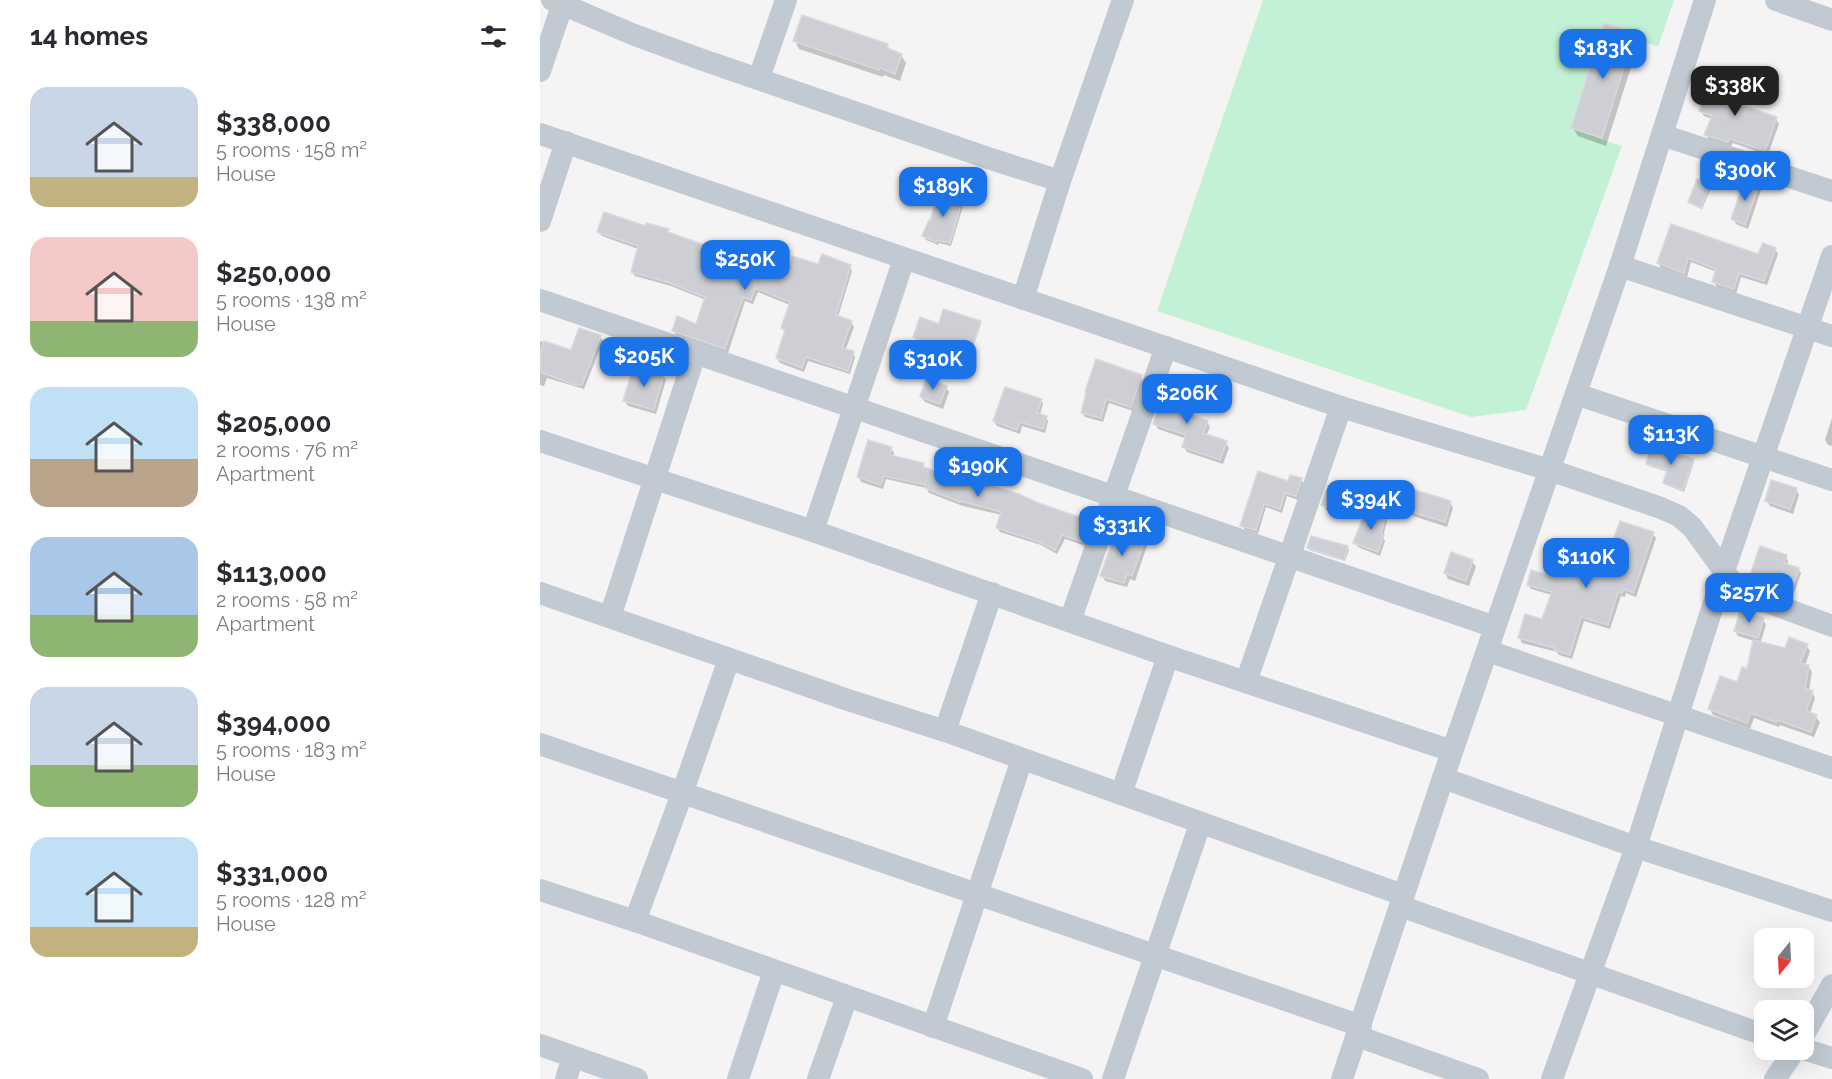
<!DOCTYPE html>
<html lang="en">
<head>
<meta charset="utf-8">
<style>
  body { margin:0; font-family:Raleway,sans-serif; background:#f7f7f7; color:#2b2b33; height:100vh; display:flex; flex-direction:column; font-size:22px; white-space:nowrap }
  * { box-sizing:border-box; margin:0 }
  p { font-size:20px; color:#7c7c81 }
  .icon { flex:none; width:33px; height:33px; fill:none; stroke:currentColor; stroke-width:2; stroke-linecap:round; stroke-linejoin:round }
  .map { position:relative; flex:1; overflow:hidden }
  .details { display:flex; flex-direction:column; background:#fff; width:540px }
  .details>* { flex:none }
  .needle { width:39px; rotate:198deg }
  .buttons { position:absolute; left:1214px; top:928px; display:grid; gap:12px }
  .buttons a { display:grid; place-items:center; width:60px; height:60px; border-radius:12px; background:#fff; box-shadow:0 6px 24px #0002; font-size:30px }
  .price { position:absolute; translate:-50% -51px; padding:0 14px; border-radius:12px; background:#1a73e8; color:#fff; font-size:20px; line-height:39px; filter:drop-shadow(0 2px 3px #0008) }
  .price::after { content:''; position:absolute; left:50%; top:36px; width:18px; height:14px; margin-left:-9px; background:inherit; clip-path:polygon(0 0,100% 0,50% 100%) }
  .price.active { background:#222; color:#fff }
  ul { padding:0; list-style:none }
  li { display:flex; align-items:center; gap:18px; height:150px; padding:0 30px }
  li span { display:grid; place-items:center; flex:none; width:168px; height:120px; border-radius:18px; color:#555 }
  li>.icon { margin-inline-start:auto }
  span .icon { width:72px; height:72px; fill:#fffc; stroke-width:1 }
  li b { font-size:26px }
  h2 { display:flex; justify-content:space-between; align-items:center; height:72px; padding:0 30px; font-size:26px }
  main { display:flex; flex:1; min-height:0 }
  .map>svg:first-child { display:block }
</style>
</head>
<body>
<main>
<section class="details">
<h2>14 homes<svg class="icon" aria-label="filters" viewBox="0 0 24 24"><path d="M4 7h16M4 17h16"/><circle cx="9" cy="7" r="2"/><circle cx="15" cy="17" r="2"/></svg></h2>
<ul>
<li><span style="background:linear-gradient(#c9d6e8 75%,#c2b280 0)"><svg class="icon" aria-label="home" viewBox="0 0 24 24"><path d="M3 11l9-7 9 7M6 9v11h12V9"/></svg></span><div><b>$338,000</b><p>5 rooms · 158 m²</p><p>House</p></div></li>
<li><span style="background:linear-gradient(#f6c9c9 70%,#8fb573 0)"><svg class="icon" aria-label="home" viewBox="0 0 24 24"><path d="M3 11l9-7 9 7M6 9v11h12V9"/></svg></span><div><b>$250,000</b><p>5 rooms · 138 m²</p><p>House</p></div></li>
<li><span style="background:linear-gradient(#bfe0f5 60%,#b9a48a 0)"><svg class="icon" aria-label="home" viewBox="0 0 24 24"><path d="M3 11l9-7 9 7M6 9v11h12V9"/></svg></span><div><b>$205,000</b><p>2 rooms · 76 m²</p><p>Apartment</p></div></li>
<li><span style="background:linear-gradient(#a9c7e8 65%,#8fb573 0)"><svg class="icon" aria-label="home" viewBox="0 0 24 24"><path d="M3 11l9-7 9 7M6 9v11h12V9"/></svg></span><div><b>$113,000</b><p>2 rooms · 58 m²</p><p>Apartment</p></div></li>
<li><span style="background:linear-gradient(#c9d6e8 65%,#8fb573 0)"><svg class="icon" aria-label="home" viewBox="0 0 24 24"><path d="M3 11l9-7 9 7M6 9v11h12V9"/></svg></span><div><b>$394,000</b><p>5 rooms · 183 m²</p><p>House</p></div></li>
<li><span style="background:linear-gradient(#bfe0f5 75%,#c2b280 0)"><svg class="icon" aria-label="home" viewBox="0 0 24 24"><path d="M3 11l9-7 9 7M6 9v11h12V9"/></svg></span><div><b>$331,000</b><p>5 rooms · 128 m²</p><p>House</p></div></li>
</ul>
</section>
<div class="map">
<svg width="1292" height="1079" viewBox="0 0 1292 1079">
  <rect width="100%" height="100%" fill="#f5f3f3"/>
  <path fill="#c3f1d5" d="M723,0H1134L1118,47L1092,36L1057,138L1082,146L986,410L931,417L617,311Z"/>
  <g fill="#0003">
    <path d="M1094,34L1099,42L1066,146L1038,136L1033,128Z"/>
    <path d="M255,41L347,45L351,52L361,55L366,63L360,81L344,75L343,77L259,49Z"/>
    <path d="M1205,93L1208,98L1204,108L1236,119L1239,124L1228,155L1193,143L1190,147L1169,140L1166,135L1172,119L1164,116L1161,111Z"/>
    <path d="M1169,185L1171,188L1162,209L1151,204L1150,202Z"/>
    <path d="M1218,186L1221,190L1208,229L1196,224L1193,219Z"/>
    <path d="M422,199L424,203L411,246L399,243L398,245L386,240L384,236Z"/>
    <path d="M1131,226L1219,256L1235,249L1238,254L1227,285L1201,277L1196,294L1177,287L1174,282L1177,272L1151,262L1147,277L1121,268L1118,263Z"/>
    <path d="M106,228L128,231L130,235L166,247L167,250L247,276L279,266L310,267L312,271L298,317L311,322L314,327L305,351L313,353L315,357L310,374L268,361L264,372L240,363L237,358L245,333L242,328L250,305L218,292L213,304L205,301L188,353L136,335L134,331L157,326L166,300L131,286L95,276L92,272L98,249L62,236L59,232Z"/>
    <path d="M440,322L441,324L428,362L399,351L398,348L375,337L399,326Z"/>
    <path d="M60,336L63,341L44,389L7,378L4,386L0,385V341L32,352Z"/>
    <path d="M123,375L126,380L116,414L88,406L85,401Z"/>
    <path d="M601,376L603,381L593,411L569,403L563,422L545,417L542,413Z"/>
    <path d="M406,387L409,392L403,409L385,402L381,397Z"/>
    <path d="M632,387L634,393L648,398L651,403L647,414L667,422L670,427L666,436L686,443L689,448L683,464L647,452L644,447L647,439L618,429L615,424Z"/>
    <path d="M501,400L503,404L500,415L506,417L508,421L505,433L482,426L480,434L457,426L454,421Z"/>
    <path d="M1292,418V446L1288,445L1285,440Z"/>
    <path d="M351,448L354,453L353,457L383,464L386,469L550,522L552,526L546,546L525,539L517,554L501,545L460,532L457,528L462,515L423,506L389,493L386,488L346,479L343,489L321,482L319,477Z"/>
    <path d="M1153,460L1154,462L1144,492L1126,485L1124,482L1129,472L1109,466L1108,463Z"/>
    <path d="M719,473L749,483L761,479L764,484L758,500L747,496L742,513L726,507L718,534L705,530L702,525Z"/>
    <path d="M1256,489L1259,495L1253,514L1230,506L1227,501Z"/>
    <path d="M825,498L828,502L824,511L845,517L847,521L843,537L845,541L840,556L818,547L815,543L825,517L793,508L792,512L786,510L783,505Z"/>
    <path d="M910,502L913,508L907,527L873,516L870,511Z"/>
    <path d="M1113,534L1116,538L1096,597L1086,593L1085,597L1081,596L1070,629L1044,621L1032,659L1019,655L1017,652L982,643L980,638L1002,621L1012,595L991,589L988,584L1067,562Z"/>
    <path d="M604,541L607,546L595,581L590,579L587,587L565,581L562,575Z"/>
    <path d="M768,548H807L809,550L805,561L769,550Z"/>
    <path d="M1246,557L1248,561L1247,565L1258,569L1261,573L1254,593L1230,584L1228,590L1213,582L1210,578Z"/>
    <path d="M932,561L936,567L929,586L908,579L905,573Z"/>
    <path d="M1223,619L1226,625L1220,644L1246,650L1266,645L1270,651L1265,666H1268L1272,672L1269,691L1272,692L1275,698L1270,714L1276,717L1280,722L1274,737L1240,725L1239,727L1214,718L1210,729L1173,715L1170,709L1198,684L1208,671L1214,641L1198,636L1195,631Z"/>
  </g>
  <g fill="#cdcfd5" stroke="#d7d9de" stroke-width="1.5">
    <path d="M262,15L348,44L347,48L362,54L355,74L340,68L339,70L253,41Z"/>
    <path d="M1064,23L1095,32L1062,138L1031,128Z"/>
    <path d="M1171,79L1206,92L1201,105L1237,117L1225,151L1190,139L1188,142L1164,135L1172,116L1159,111Z"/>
    <path d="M1157,179L1170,184L1161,208L1148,202Z"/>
    <path d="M1205,179L1219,184L1205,225L1191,219Z"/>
    <path d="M399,191L423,198L410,243L397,240L396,242L382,236L389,220L390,221Z"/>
    <path d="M64,212L105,226L106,223L129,229L128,232L167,246L166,248L246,274L252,256L278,264L282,254L311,265L296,315L312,321L302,348L314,351L308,371L266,357L262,368L236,358L245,330L241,328L250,302L215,288L211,300L203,297L185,349L132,331L137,316L156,324L165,297L127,282L91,272L98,246L57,232Z"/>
    <path d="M1131,224L1218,254L1223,243L1236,248L1224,281L1199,273L1194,289L1172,282L1176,269L1148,258L1144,273L1117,263Z"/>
    <path d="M403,309L441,321L427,361L396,349L397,347L373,337L380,317L399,324Z"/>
    <path d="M39,328L61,335L42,385H35L0,372V352L4,341L31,350Z"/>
    <path d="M556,359L602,375L591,407L566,399L561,418L541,413L546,393L545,392Z"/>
    <path d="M94,365L124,374L114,410L83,401Z"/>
    <path d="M386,378L407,386L400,404L380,397Z"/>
    <path d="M627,384L633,386L631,391L649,397L644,412L668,421L663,433L687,441L680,460L642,447L646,435L613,424Z"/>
    <path d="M465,387L502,399L497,413L507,416L503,429L480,422L477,430L453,421Z"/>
    <path d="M328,440L352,447L350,455L384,463L383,467L433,483L434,481L479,494L498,503L551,521L543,542L522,535L515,550L497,541L456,528L461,512L421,501L420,502L385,488L386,485L344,476L341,485L317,477Z"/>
    <path d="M1111,446L1154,459L1143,490L1123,483L1127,470L1106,464Z"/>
    <path d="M718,471L748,481L750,475L762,478L756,496L745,493L740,509L724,504L716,530L700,526Z"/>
    <path d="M1231,480L1257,488L1250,509L1225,501Z"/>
    <path d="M788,486L826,496L820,512L791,504L790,508L781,505Z"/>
    <path d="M875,490L911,501L905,522L869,511Z"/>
    <path d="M826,510L846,515L841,534L844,535L838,552L813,543Z"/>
    <path d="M1080,521L1114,532L1093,593L1084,589L1082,593L1078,592L1068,625L1041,617L1030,655L1014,650L1015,648L978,638L985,614L1002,619L1012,592L987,585L991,570L1011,576L1021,556L1043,567L1047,554L1066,560Z"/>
    <path d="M577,529L605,540L592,576L587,574L584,583L560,576Z"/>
    <path d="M771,536L808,546L804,560L767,548Z"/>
    <path d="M1220,546L1247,555L1244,563L1259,568L1252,589L1228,581L1226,587L1209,578Z"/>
    <path d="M911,552L933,560L926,581L904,573Z"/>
    <path d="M1200,611L1224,618L1218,638L1194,631Z"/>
    <path d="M1249,637L1268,644L1260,663L1269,665L1265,688L1273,691L1266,711L1277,715L1271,732L1237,720L1236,722L1211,713L1207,723L1168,709L1180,676L1197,682L1202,667L1207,669L1213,640L1245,648Z"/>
  </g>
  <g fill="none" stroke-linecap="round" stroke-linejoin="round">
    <g stroke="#c1cad2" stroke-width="22">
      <path d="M12,0L92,34L160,59L448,158L520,181"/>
      <path d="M1236,0L1292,20"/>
      <path d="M0,71L24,0"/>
      <path d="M219,78L246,0"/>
      <path d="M0,134L801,407L1010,470L1121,508L1139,516L1152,527L1195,586L1214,597L1292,626"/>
      <path d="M1122,135L1292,191"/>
      <path d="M0,221L26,142"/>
      <path d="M1080,266L1292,336"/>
      <path d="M483,299L520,181L583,0"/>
      <path d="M0,300L955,627"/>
      <path d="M1036,394L1292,480"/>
      <path d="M0,441L273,531L628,656L912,751"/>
      <path d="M273,531L364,259"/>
      <path d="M0,593L305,699L405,731L863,895"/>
      <path d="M70,617L155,354"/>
      <path d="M530,621L626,347"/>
      <path d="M948,651L1292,768"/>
      <path d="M706,682L801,407"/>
      <path d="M405,731L452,593"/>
      <path d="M0,744L821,1026"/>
      <path d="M903,778L1096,847L1292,911"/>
      <path d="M581,794L628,656"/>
      <path d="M0,890L95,921L542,1079"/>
      <path d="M860,906L1224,1035"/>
      <path d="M95,921L142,794L189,659"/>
      <path d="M393,1027L482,759"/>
      <path d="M817,1036L938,1079"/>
      <path d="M1263,1036L1292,985"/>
      <path d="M0,1045L97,1079"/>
      <path d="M1263,1049L1292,1058"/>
      <path d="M26,1079L33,1057"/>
      <path d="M198,1079L234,971"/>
      <path d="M278,1079L307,997"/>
      <path d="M573,1079L660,824"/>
      <path d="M802,1079L903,778L1080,266L1165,0"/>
      <path d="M1012,1079L1096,847L1184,571L1292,256"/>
      <path d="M1235,1079L1255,1050"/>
    </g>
  </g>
</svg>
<div class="buttons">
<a><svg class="needle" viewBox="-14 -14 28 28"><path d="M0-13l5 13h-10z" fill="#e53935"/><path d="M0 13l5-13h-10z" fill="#7c7c81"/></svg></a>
<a><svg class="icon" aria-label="layers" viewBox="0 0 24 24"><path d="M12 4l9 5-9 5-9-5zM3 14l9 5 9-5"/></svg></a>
</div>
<b class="price" style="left:1063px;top:80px">$183K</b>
<b class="price active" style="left:1195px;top:117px">$338K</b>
<b class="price" style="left:1205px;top:202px">$300K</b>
<b class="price" style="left:403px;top:218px">$189K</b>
<b class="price" style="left:205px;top:291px">$250K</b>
<b class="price" style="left:104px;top:388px">$205K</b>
<b class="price" style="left:393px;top:391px">$310K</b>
<b class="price" style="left:647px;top:425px">$206K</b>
<b class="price" style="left:1131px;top:466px">$113K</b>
<b class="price" style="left:438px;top:498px">$190K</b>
<b class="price" style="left:831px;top:531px">$394K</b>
<b class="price" style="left:582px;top:557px">$331K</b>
<b class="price" style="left:1046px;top:589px">$110K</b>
<b class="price" style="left:1209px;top:624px">$257K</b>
</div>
</main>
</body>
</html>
